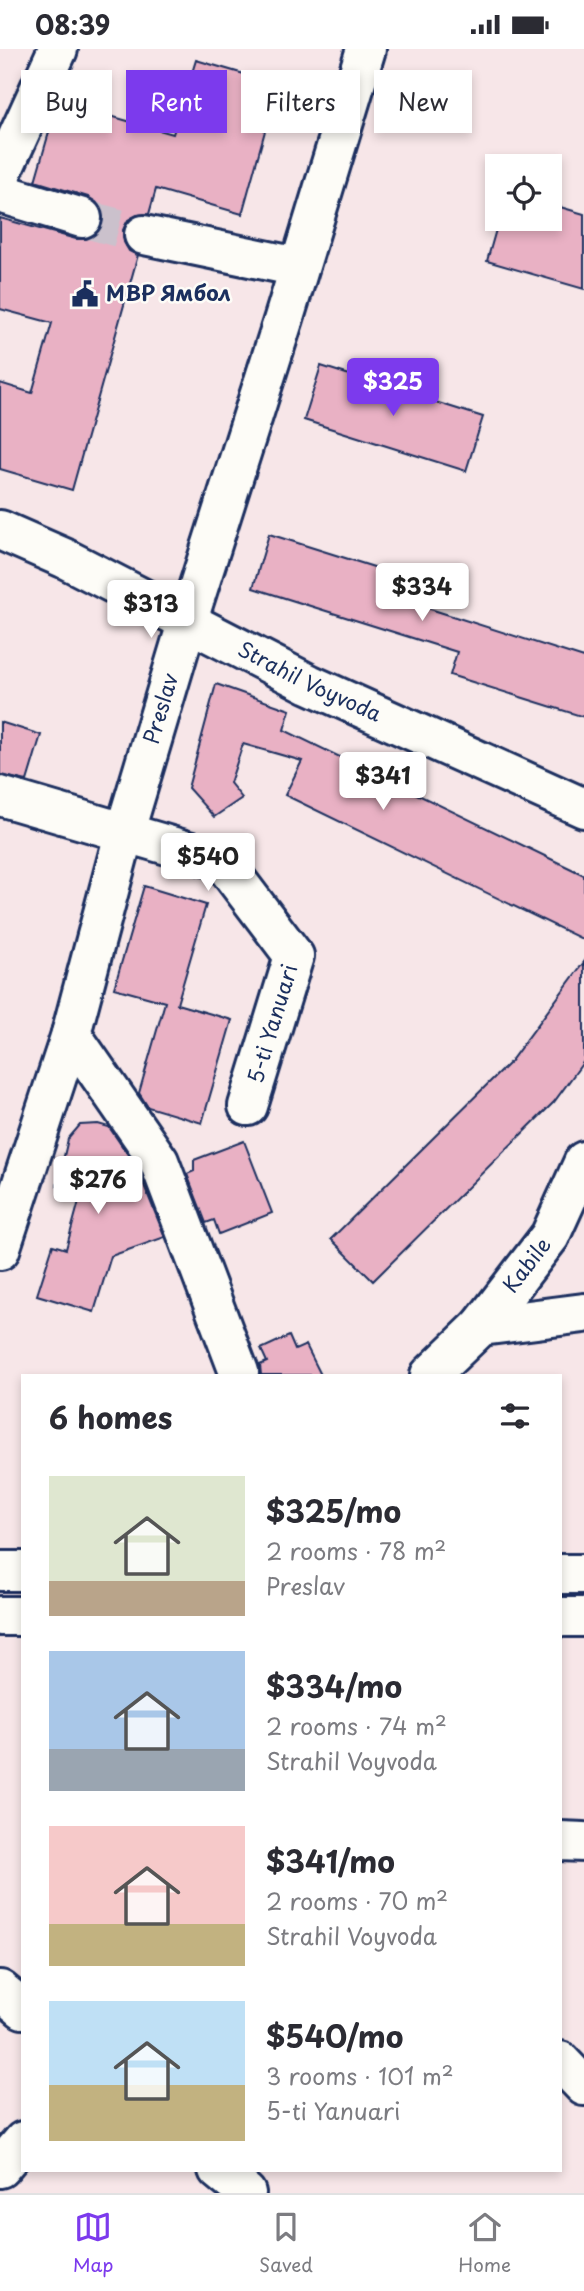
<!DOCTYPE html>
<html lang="en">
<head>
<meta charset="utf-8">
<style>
  body { margin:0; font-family:"Playpen Sans",sans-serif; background:#f2f2f3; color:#2b2b33; height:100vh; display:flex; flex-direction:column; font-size:26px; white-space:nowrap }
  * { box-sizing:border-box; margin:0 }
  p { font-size:23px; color:#7c7c81 }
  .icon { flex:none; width:38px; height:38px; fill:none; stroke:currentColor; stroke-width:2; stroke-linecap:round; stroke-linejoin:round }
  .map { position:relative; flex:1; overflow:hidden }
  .panel { position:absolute; left:21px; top:1325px; width:541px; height:798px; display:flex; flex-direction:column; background:#fff; border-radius:0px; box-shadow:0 4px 10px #0003 }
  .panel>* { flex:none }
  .guide { position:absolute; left:21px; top:21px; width:542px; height:63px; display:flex; gap:14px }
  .controls { position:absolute; left:485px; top:105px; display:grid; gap:14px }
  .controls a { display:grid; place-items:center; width:77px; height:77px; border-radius:0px; background:#fff; box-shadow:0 4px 10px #0003; font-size:35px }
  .price { position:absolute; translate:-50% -60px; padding:0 16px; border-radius:7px; background:#fff; color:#222; font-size:23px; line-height:46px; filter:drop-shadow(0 2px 4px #0008) }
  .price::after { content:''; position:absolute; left:50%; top:42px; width:21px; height:16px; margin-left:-10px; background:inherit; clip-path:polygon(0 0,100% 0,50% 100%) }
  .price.active { background:#7c3aed; color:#fff }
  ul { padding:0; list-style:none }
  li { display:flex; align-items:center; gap:21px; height:175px; padding:0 28px }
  li span { display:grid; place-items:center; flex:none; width:196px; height:140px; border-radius:0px; color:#555 }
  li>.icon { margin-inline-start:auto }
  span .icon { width:84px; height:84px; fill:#fffc; stroke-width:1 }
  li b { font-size:30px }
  h2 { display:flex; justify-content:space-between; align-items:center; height:84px; padding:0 28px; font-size:30px }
  .pill { padding:0 24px; border-radius:0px; background:#fff; box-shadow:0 4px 10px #0003; font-size:24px; line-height:63px }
  .pill.active { background:#7c3aed; color:#fff }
  .status { display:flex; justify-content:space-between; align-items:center; height:49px; padding:0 35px; background:#fff; direction:ltr }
  .status svg { height:19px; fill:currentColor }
  .tab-bar { display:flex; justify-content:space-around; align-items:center; height:98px; border-top:2px solid #e1e1e2; background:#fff; font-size:19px; color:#7c7c81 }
  .tab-bar a { display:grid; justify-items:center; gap:4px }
  .tab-bar .active { color:#7c3aed }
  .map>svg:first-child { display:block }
</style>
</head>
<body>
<div class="status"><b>08:39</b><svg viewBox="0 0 49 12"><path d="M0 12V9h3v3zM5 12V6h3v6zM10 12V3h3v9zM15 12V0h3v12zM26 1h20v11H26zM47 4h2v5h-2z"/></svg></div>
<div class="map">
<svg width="584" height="2144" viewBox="0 0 584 2144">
  <rect width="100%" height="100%" fill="#f7e6e8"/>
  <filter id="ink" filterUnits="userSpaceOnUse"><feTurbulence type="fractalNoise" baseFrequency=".0143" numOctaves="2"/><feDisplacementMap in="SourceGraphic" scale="14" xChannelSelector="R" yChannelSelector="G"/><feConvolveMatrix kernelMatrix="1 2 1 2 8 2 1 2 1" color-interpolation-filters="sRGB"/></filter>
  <g filter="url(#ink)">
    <g fill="#e9b1c4" stroke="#1b2f5e" stroke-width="2">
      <path d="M196,11L278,35L242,165L156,140L149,165L137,166L128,171L123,181L124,193L129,202L138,206L72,441L0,420V334L32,344L52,274L0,260V169L76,190H86L96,185L103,175V163L97,154L88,148L35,132L58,52L173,85Z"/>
      <path d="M550,155L584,165V240L487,212L499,170H550Z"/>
      <path d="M321,317L483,368L466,422L304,371Z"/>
      <path d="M269,485L431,536L424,558L584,609V668L450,626L457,603L253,539Z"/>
      <path d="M216,635L290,661L284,681L584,826V891L285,746L302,712L243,695L230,734L242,749L214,768L188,739Z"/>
      <path d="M0,673L41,686L27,732L0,726Z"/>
      <path d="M144,837L206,856L177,955L232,971L202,1074L148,1058L139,1044L165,953L114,939Z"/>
      <path d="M584,913V1012L554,1053L373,1232L331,1190L510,1013Z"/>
      <path d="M98,1075L109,1078L137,1119L165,1188L111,1207L94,1263L37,1246L53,1196L66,1200L81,1145L57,1137L68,1090L80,1076Z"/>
      <path d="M244,1092L272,1164L219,1185L214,1171L206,1174L187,1125L194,1122V1111Z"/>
      <path d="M289,1287L295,1301L306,1296L321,1326H261L260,1316L267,1313L261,1300Z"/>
    </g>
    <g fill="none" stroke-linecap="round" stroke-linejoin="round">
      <path stroke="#cbc1cc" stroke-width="38" stroke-dasharray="38 19" stroke-linecap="butt" d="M82,169L144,186"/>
      <g stroke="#1b2f5e" stroke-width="44">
        <g id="street">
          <path d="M0,127L58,0"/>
          <path d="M0,144L82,169"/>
          <path d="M144,186L298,218"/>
          <path id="s1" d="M0,481L64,509L309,635L584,759"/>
          <path d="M0,747L222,812L294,907L248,1057"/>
          <path d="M71,985L159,1112L239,1323"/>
          <path d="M481,1277L584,1264"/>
          <path id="s2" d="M430,1326L481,1277L550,1187L584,1112"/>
          <path d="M560,1792L584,1793"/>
          <path d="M0,1941L23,1960"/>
          <path d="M560,2012L584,2037"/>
          <path d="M0,2119L23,2092"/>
          <path d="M218,2121L246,2144"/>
        </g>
      </g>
      <g stroke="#1b2f5e" stroke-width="44">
        <g id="secondary">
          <path id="s3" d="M0,1201L71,985L124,785L187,574L284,269L366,0"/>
          <path d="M0,1522H23"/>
          <path d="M560,1525H584"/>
          <path d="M0,1567H23"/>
          <path d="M560,1568H584"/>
        </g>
      </g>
      <use href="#street" stroke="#fdfcf7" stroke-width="38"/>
      <use href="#secondary" stroke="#fdfcf7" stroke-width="38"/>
    </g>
  </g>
  <defs>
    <g id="civic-bare" transform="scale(2.1)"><path d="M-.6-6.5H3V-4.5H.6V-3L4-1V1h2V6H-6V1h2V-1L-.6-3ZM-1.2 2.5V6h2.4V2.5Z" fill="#1b2f5e" stroke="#fdfcf7" stroke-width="2.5" paint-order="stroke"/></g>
  </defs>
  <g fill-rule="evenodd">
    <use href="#civic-bare" x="85" y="245"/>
  </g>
  <g text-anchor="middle" stroke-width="5" stroke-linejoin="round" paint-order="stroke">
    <g font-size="21" font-weight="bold" fill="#1b2f5e" stroke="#fdfcf7" text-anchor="start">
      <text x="106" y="252">МВР Ямбол</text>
    </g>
    <g font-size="21" fill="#1b2f5e" stroke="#fdfcf7">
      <text dy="7" stroke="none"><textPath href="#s1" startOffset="345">Strahil Voyvoda</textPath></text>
      <text dy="7" stroke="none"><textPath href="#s3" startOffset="565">Preslav</textPath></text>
      <text transform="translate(273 975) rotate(-73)" y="7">5-ti Yanuari</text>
      <text dy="7" stroke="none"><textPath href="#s2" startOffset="147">Kabile</textPath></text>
    </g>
  </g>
</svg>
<div class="controls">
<a><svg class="icon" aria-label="locate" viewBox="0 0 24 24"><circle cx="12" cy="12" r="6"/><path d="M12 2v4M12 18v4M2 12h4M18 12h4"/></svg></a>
</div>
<b class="price active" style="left:393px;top:369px">$325</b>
<b class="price" style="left:422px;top:574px">$334</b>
<b class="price" style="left:151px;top:591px">$313</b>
<b class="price" style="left:383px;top:763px">$341</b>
<b class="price" style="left:208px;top:844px">$540</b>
<b class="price" style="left:98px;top:1167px">$276</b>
<div class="guide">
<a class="pill">Buy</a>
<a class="pill active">Rent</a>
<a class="pill">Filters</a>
<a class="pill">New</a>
</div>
<section class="panel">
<h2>6 homes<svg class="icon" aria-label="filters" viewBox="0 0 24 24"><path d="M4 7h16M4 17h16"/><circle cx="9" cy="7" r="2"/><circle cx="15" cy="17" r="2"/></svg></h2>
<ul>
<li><span style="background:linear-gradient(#dfe7d0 75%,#b9a48a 0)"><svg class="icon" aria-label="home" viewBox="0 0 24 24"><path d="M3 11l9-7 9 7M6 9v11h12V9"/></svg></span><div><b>$325/mo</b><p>2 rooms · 78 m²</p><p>Preslav</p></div></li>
<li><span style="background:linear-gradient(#a9c7e8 70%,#9aa5b1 0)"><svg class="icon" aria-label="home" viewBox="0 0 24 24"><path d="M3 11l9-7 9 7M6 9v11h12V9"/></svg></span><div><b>$334/mo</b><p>2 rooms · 74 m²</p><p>Strahil Voyvoda</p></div></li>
<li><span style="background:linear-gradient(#f6c9c9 70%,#c2b280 0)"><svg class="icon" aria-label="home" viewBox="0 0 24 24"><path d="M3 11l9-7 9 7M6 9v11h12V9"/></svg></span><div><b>$341/mo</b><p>2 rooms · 70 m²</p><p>Strahil Voyvoda</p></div></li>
<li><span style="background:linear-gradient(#bfe0f5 60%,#c2b280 0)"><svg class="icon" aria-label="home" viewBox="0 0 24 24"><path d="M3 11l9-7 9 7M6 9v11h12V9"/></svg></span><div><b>$540/mo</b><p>3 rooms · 101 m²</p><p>5-ti Yanuari</p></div></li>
</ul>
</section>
</div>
<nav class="tab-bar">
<a class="active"><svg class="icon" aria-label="map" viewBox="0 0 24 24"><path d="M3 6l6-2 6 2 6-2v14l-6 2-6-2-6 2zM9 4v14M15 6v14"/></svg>Map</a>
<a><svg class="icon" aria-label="saved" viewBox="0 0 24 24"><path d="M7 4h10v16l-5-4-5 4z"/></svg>Saved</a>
<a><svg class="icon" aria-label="home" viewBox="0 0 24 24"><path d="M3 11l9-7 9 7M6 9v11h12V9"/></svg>Home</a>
</nav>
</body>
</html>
